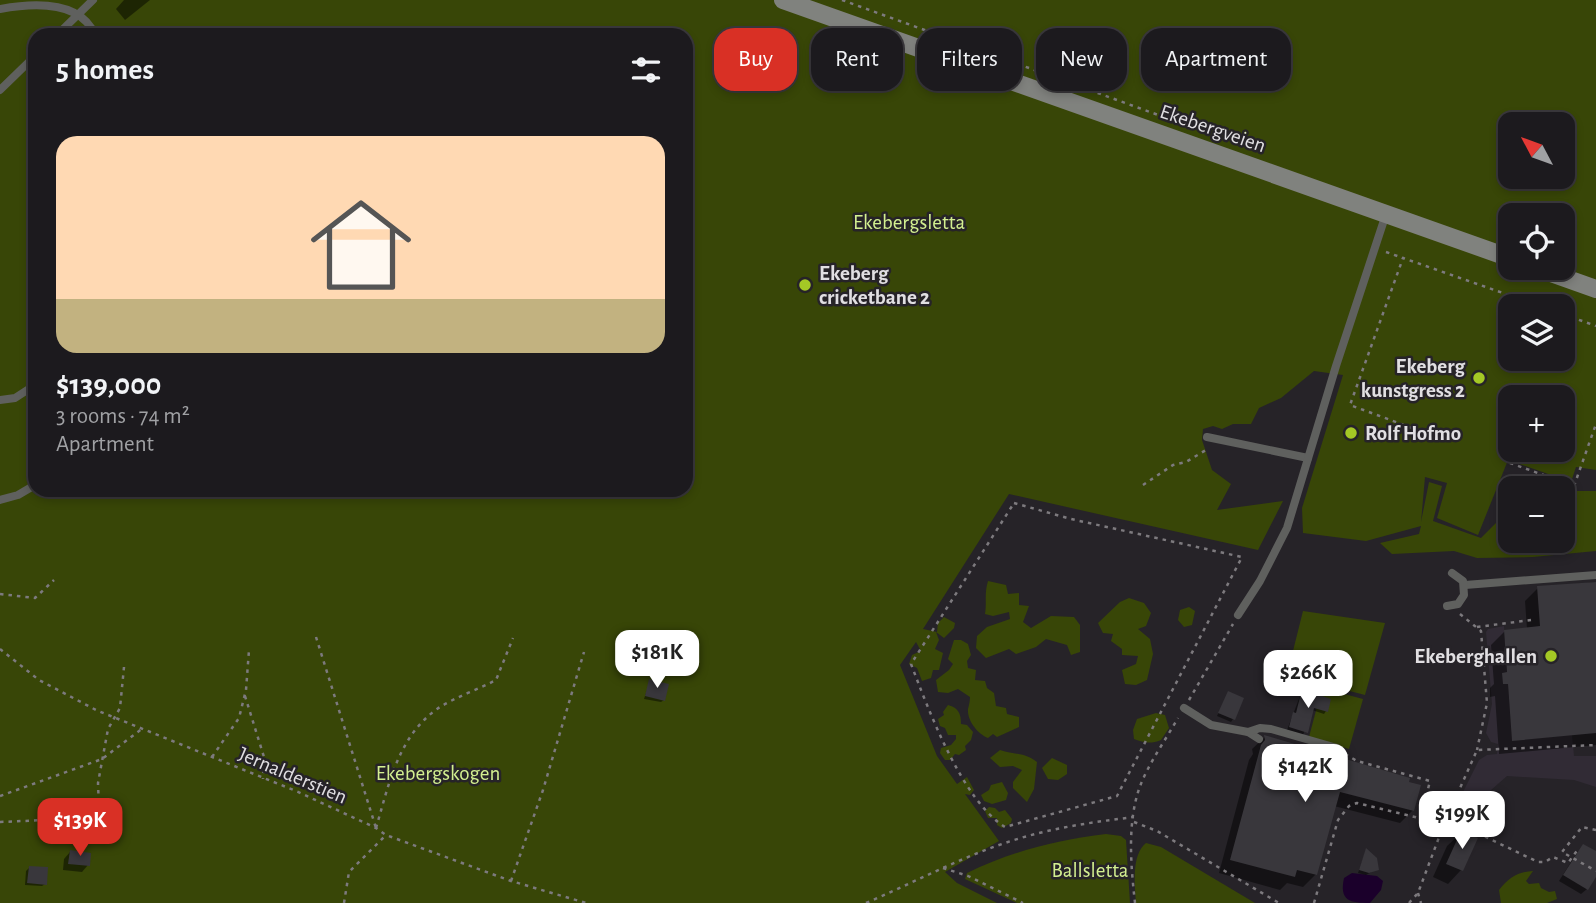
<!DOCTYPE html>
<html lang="en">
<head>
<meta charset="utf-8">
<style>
  body { margin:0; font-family:"Alegreya Sans",sans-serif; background:#29272b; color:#f1f3f6; height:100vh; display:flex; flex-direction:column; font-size:26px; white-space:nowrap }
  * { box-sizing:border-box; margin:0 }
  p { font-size:23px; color:#a0a1a4 }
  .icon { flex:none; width:38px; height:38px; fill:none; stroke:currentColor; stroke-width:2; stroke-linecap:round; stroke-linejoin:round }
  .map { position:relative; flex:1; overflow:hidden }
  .panel { position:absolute; left:28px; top:28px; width:665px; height:469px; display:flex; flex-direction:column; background:#1c1a1e; border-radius:21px; box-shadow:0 4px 10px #0003,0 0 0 2px #3a383c }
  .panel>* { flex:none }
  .hud { position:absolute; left:714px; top:28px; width:665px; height:63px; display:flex; gap:14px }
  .needle { width:46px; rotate:311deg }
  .fabs { position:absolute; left:1498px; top:112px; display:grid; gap:14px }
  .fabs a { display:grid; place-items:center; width:77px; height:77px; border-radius:14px; background:#1c1a1e; box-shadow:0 4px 10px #0003,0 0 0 2px #3a383c; font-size:35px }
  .price { position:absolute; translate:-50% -60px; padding:0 16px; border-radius:14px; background:#fff; color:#222; font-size:23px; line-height:46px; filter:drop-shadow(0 2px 4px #0008) }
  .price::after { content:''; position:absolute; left:50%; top:42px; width:21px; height:16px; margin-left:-10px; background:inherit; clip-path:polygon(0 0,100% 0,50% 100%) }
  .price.selected { background:#d93025; color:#fff }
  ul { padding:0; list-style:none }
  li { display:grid; align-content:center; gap:14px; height:371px; padding:0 28px }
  li span { display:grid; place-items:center; height:217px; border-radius:21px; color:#555 }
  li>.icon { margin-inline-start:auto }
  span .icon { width:126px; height:126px; fill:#fffc; stroke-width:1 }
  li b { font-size:30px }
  h2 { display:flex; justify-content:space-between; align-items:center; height:84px; padding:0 28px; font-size:30px }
  .tag { padding:0 24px; border-radius:21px; background:#1c1a1e; box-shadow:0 4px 10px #0003,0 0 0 2px #3a383c; font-size:24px; line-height:63px }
  .tag.selected { background:#d93025; color:#fff }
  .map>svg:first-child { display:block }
</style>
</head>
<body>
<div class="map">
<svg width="1596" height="903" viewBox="0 0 1596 903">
  <rect width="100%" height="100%" fill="#262328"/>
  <path fill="#312b35" d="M1504,626L1507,672L1503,673L1508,684L1512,740L1572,735L1574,756H1596V787L1574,780L1507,776L1466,812L1461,796L1479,760L1487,755L1497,754L1498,744L1491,742L1486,733L1492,704L1486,632L1488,629Z"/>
  <g fill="#384607" fill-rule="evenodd">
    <path d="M0,0H1596V470L1576,467L1571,482L1508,460L1478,535L1437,518L1447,483L1425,477L1421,522L1429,482L1442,486L1433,521L1481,538L1510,509V541H1563V491H1596V551L1533,557L1477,558L1454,551L1392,554L1380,543L1419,534L1421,526L1366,541L1303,533L1302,508L1343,375L1314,371L1281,398L1259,408L1251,424H1233L1222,429L1213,426L1203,429L1202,440L1212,470L1231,484L1217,510L1283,501L1258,550L1009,494L923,629L937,632L938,623L944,617L955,623L954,628L944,638L936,632L939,640L935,649L943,653L939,670H933L931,678L922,681L917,668L909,664L912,655L921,651L916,642L900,665L937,756L957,784L967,777L974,790L970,795L965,794L999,841L945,872L957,883L997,903H0ZM35,35H686V490H35ZM1510,124H1563V177H1510ZM1510,215H1563V268H1510ZM1510,306H1563V359H1510ZM1510,397H1563V450H1510Z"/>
    <path d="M988,581L1006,585L1008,594L1019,593V605L1029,606L1023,622L1031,628L1051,616L1074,617L1080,625V652L1071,655L1067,645L1046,639L1036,647L1016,654L1009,649L986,658L976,648L977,636L987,627L1010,619L1009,612L993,616L985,614C987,602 984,594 988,581Z"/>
    <path d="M1129,598L1144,603L1151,613L1146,626L1138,629L1150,639L1153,654L1147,680L1136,685L1125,684L1122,670L1136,664L1138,656L1122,655V649L1111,641L1113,634L1103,633L1098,623L1120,602Z"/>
    <path d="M1189,607L1195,611L1192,625L1184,627L1178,620L1180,610Z"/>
    <path d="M1303,611L1385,623L1365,695L1287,675Z"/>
    <path d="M954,640H961L968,644L971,655L967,661L968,668L976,670L975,680L985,681L987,688L994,693L996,706L1006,708L1007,714L1019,717V727L997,737L993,734L988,738C978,734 967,721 968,709C969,705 970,701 970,697L958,689L948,693L938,692L936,680L949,670L953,664L948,659Z"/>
    <path d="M1322,688L1363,699L1349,749L1309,737Z"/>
    <path d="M948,705C959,708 961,714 961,724L967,725L973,732L971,740L965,746L966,750L959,755L955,754L950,760H945L940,753L941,748L951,745L956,739V735H948L945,728L940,726L938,719L944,715L943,712Z"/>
    <path d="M1156,713L1165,715L1169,728L1161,740C1151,744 1144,743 1134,739L1133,730L1137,719Z"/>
    <path d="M1000,750C1015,755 1024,752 1037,762L1034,789L1027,802L1013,788V782L1022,770L1013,766L1000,767L990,758Z"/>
    <path d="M1052,758L1067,765V774L1058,780L1048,779L1042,768Z"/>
    <path d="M1002,782L1008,793L1006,800L992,804L984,801L981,795L989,790L991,785Z"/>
    <path d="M989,807L995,808L999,812L1005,810L1012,819L1011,823L1002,828L997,825V818H988L985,811Z"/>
    <path d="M1106,834L1121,836L1126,840L1130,903H1017L965,879L967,873C1012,851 1057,840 1106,834Z"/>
    <path d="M1146,843L1161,847L1255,903H1136C1135,885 1131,855 1146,843Z"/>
    <path d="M1533,871L1526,881L1529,884L1539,883L1541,888L1549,892L1555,891L1557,899L1547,903H1501L1499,890C1509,878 1517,872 1533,871Z"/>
  </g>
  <path fill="#1b002b" d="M1352,873L1377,876L1383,881L1381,890L1370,903C1350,903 1339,901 1344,878Z"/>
  <g fill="#0007">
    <path d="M124,0H150L125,20L116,9Z"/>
    <path d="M1596,582V745L1499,754L1495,696L1490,697V688L1494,684L1491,645L1504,632L1527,629L1525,601L1538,588Z"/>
    <path d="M650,681L664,700L661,702L644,699Z"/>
    <path d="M1302,691L1326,711L1324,714L1312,710L1303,735L1287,730Z"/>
    <path d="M1228,693L1233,719L1231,722L1217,716Z"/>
    <path d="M1265,737L1413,810L1400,823L1334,806L1316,874L1303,887L1287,883L1280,890L1219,873L1249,760L1253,754L1252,749Z"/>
    <path d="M1461,833L1475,839L1461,870L1448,884L1433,877L1447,846Z"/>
    <path d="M1366,850L1377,869L1366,875L1358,873Z"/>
    <path d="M1578,851L1587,889L1581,894L1559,881Z"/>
    <path d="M70,852L88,865L82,872L63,870L64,859Z"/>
    <path d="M29,868L45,884L42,886L25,885L26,871Z"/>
  </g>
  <g fill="#39373c">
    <path d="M1596,582V733L1512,741L1508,684H1503L1502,673L1507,672L1504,630L1540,626L1537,586Z"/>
    <path d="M649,679L669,684L665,701L645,696Z"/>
    <path d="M1302,689L1331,699L1328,712L1314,708L1308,733L1289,727L1293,712L1296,713Z"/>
    <path d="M1228,691L1244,698L1235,720L1218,713Z"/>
    <path d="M1264,735L1410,778L1409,782L1421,785L1414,811L1340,792L1317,875L1297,870L1295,877L1230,860L1261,745L1265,740Z"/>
    <path d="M1461,831L1478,838L1463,871L1446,864Z"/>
    <path d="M1583,844L1596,851V877L1588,890L1563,875Z"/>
    <path d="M1366,848L1377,858L1379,870L1369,873L1359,870Z"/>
    <path d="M70,850L91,853L90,866L68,864Z"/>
    <path d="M29,866L48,867L47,885L27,883Z"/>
  </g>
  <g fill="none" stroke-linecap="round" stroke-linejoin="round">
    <g stroke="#7d7a7e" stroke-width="2.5" stroke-dasharray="3.5 5" stroke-linecap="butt">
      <path d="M842,0L1194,128"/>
      <path d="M1386,252L1403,258"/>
      <path d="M1563,314L1596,326"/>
      <path d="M1420,431L1350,405L1403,258L1540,306"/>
      <path d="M1510,463L1574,486L1596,424"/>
      <path d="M1143,485L1173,465L1186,462L1206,450V448"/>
      <path d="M1014,503L1071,519L1242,557L1117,796L1005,827C962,800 929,711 911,664Z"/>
      <path d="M0,594L35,598L54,580"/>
      <path d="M1460,614L1481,631L1487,703L1477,750"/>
      <path d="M1477,627L1531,620"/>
      <path d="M316,637L376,828"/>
      <path d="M0,649L39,680L96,710L296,791L376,828L386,835L511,881L586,903"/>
      <path d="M245,696L264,757L263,779"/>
      <path d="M1189,700L1233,624"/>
      <path d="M1345,754L1357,761L1430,781L1421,817"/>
      <path d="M212,757L239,718L246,690L249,650"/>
      <path d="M0,796L102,759L143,728"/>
      <path d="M1448,816L1471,830L1538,862H1545L1553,857L1568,863L1579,848"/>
      <path d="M0,822L69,819L98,816"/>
      <path d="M1134,822L1157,831L1279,903"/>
      <path d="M376,828C389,784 398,737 437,709C455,697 477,690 496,680L513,638"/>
      <path d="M1596,830L1582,827L1562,852L1596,871"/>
      <path d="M100,836L98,783L108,729L120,708L124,667"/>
      <path d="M943,868L968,876L1023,903"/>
      <path d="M511,881L543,790L584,652"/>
      <path d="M1418,893L1421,903"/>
      <path d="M344,903L349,872L386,835"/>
      <path d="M866,903C915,882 961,857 1011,841C1051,828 1093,822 1134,817"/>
      <path d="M1135,903C1131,867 1127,825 1139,789C1148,764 1165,741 1178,718"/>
      <path d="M1314,903L1338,820L1349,806L1357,803L1444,824"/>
      <path d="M1409,903L1418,893L1444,824L1477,750L1596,745"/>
    </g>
    <g stroke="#5f605e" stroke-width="8">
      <path d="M0,9C33,3 80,0 95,35"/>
      <path d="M57,35L93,0"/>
      <path d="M0,90L35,56"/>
      <path d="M0,400L15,398L35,385"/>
      <path d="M1207,437L1308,458"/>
      <path d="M0,500L18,495L35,485"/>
      <path d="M1465,585L1596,575"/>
      <path d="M1447,606L1458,604L1464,595L1463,581L1452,573"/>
      <path d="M1238,615L1260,581L1287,528L1336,366L1386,214"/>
      <path d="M1184,708L1211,725L1248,732L1259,739"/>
      <path d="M1248,732L1260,728L1271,729L1337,748"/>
    </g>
    <g stroke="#80827e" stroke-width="18">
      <path d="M783,0L1510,258"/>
      <path d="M1537,268L1596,289"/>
    </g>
  </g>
  <g fill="#a4c825" stroke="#262328" stroke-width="2.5">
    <circle cx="805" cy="285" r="7"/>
    <circle cx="1479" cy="378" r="7"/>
    <circle cx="1351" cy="433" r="7"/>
    <circle cx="1551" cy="656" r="7"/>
  </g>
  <g text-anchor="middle" stroke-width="5" stroke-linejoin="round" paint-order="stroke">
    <g font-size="21" fill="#e1dfe2" stroke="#262328">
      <text transform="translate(1213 128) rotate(19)" y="7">Ekebergveien</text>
      <text transform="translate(293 775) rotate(23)" y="7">Jernalderstien</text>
    </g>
    <g font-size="21" fill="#d3ef90" stroke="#262328">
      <text x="909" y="229">Ekebergsletta</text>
      <text x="438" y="780">Ekebergskogen</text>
      <text x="1090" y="877">Ballsletta</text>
    </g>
    <g font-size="21" font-weight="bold" fill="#e1dfe2" stroke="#262328" text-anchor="start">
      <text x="819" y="280">Ekeberg<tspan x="819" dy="24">cricketbane 2</tspan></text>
      <text x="1465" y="373" text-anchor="end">Ekeberg<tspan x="1465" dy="24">kunstgress 2</tspan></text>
      <text x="1365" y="440">Rolf Hofmo</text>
      <text x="1537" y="663" text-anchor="end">Ekeberghallen</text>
    </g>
  </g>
</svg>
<div class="fabs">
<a><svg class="needle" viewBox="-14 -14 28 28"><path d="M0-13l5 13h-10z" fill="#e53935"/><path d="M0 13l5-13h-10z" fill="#a0a1a4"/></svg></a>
<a><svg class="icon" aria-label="locate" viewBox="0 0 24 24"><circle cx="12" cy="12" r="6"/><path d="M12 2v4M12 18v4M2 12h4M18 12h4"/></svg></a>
<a><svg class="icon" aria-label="layers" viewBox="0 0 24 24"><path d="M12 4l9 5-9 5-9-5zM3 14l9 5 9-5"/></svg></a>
<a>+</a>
<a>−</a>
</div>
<b class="price" style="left:657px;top:690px">$181K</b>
<b class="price" style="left:1308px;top:710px">$266K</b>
<b class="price" style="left:1305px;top:804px">$142K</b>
<b class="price" style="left:1462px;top:851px">$199K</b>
<b class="price selected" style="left:80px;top:858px">$139K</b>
<div class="hud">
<a class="tag selected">Buy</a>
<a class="tag">Rent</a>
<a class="tag">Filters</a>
<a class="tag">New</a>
<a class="tag">Apartment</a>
</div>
<section class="panel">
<h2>5 homes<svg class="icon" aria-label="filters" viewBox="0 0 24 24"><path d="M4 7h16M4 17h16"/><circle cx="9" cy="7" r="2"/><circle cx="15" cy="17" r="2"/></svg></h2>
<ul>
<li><span style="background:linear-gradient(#ffd9b3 75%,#c2b280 0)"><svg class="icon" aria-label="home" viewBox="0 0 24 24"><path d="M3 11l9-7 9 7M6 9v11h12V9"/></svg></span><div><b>$139,000</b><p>3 rooms · 74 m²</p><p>Apartment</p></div></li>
</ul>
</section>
</div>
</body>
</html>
